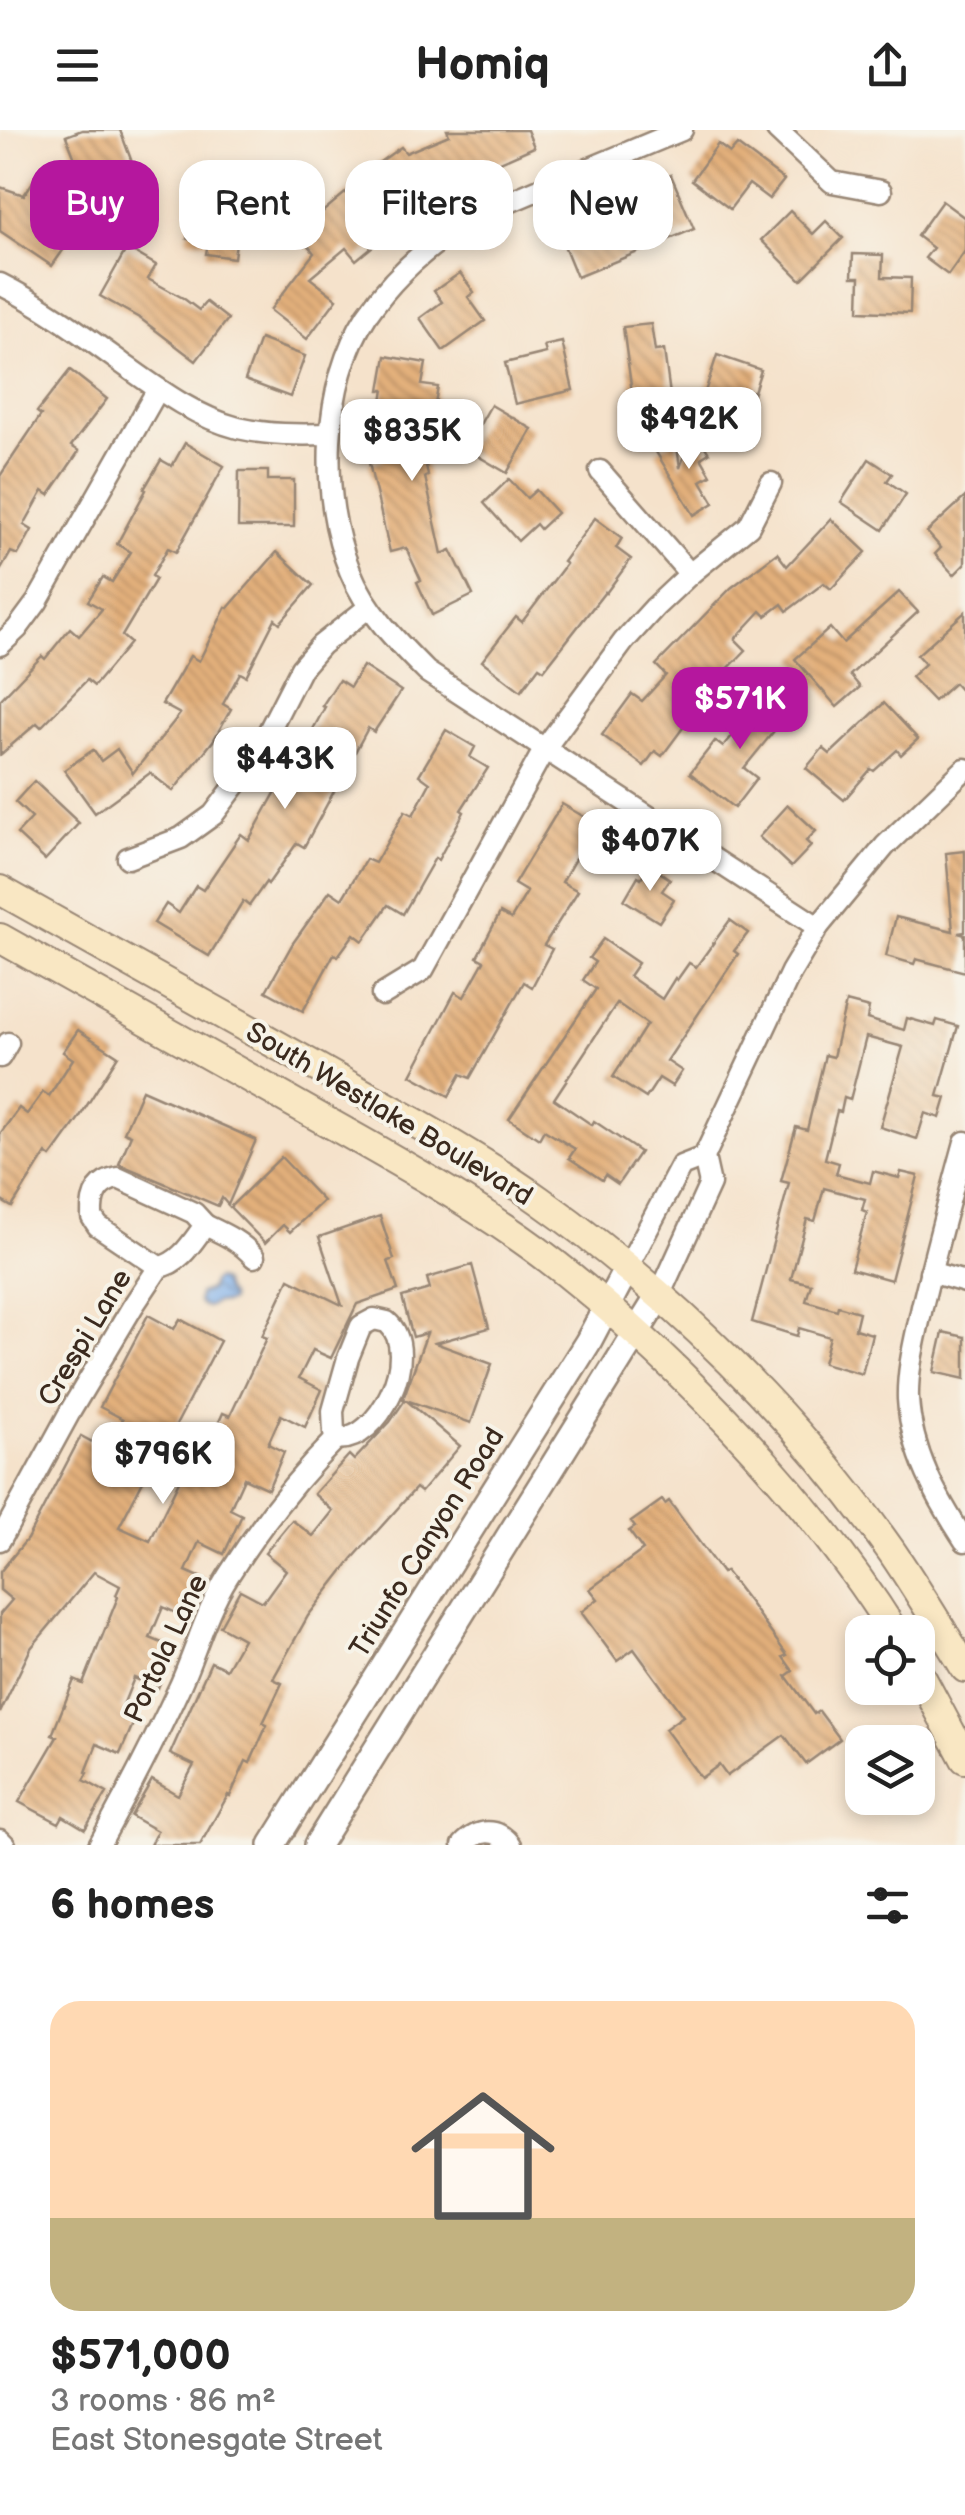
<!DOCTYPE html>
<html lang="en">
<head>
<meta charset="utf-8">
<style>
  body { margin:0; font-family:"Balsamiq Sans",sans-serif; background:#f2f2f2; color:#222; height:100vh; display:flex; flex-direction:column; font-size:38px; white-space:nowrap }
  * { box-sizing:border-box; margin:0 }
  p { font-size:32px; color:#767676 }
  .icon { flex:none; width:55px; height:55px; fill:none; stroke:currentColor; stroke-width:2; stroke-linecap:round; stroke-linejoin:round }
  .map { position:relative; height:1715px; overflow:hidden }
  .panel { display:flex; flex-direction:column; background:#fff; flex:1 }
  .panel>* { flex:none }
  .top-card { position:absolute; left:30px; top:30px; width:905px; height:90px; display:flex; gap:20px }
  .controls { position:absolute; left:845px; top:1485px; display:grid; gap:20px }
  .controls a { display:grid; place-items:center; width:90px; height:90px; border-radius:20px; background:#fff; box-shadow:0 5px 15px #0003; font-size:50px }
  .price { position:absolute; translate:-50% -85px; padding:0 22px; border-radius:20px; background:#fff; color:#222; font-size:32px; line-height:65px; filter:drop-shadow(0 2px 5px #0008) }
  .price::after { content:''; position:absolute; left:50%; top:60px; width:30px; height:22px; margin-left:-15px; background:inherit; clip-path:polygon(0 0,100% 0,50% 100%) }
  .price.active { background:#b5179e; color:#fff }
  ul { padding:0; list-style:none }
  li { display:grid; align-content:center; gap:20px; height:530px; padding:0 50px }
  li span { display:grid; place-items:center; height:310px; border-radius:30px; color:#555 }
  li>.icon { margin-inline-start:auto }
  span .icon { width:180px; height:180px; fill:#fffc; stroke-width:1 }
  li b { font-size:42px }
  h2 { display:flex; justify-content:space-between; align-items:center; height:120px; padding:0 50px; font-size:42px }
  .chip { padding:0 35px; border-radius:30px; background:#fff; box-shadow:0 5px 15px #0003; font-size:35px; line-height:90px }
  .chip.active { background:#b5179e; color:#fff }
  header { display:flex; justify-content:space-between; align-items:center; height:130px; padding:0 50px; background:#fff; font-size:45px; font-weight:700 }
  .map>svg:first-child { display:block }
</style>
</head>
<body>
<header><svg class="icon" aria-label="menu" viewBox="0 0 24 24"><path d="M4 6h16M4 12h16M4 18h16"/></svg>Homiq<svg class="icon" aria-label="share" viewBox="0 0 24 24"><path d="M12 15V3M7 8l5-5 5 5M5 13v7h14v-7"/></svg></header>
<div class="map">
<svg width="965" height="1715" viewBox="0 0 965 1715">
  <defs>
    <pattern id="water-waves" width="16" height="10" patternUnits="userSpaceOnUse" patternTransform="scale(2.5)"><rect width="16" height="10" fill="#80b0eb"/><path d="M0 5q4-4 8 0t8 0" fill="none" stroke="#6a8fbe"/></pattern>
    <pattern id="building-back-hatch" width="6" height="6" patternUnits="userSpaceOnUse" patternTransform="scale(2.5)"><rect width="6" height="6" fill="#e3b07c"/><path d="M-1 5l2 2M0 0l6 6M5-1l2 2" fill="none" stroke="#b98f65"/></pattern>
  </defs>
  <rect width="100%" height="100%" fill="#f7f3e8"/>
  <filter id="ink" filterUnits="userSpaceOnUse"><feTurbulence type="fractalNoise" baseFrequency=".01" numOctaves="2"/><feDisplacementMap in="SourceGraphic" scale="20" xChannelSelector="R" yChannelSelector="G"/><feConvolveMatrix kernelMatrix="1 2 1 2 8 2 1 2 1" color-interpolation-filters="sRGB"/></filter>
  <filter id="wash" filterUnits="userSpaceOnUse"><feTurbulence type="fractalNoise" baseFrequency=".0048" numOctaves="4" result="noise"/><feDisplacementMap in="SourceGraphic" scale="40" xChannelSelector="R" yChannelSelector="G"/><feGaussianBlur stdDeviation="2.25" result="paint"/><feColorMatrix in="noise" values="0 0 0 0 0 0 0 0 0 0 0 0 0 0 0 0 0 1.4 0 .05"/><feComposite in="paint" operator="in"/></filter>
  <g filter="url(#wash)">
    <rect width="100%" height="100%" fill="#f5e2cb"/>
    <path fill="url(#water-waves)" stroke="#5e6d84" stroke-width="2.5" d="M217,1149L222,1152L225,1161L230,1167V1171L224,1173L216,1172L207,1177L202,1176L198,1172L199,1164L210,1160L212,1152Z"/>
    <g id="blocks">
      <g fill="url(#building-back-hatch)">
        <path d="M82,0H120L136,43L97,58L90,40L81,44L66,6Z"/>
        <path d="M447,0H527L534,17L464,48L461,42L441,50L439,45L405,70L412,79L375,106L379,111L356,130L346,118L310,148L337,169L307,209L270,180L314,123L302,108L313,99L308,94L362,49L360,46L401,17L406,23L449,5Z"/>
        <path d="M718,14L730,23L737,15L784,50L769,69L749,54L730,79L692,50Z"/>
        <path d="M41,40L62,55L51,72L59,78L54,86L70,97L61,112L66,116L52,136L0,101V57L24,65Z"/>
        <path d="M671,45L694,99L577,147L561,108L586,97L580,83L606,72L615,95L656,78L647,56Z"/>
        <path d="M194,58L242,64L234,128L206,124L208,112L187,109Z"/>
        <path d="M942,71L965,88V121L948,145L925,128L933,118L917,106Z"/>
        <path d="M790,81L813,104L826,91L843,108L801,150L761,110Z"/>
        <path d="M127,118L156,135L148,149L183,168L199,180L206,172L228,189L196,231L141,189L100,166Z"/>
        <path d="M853,124L883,125L882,147L911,148L910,183L859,181L860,147H852Z"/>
        <path d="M460,143L474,162L468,167L485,191L443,221L420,188L442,172L434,161Z"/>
        <path d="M651,194L655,221L664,220L671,272L634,277L623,197Z"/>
        <path d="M260,209L305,226L290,267L245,250Z"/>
        <path d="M562,212L573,260L515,274L505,233L546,223L544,216Z"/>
        <path d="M717,225L761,240L746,287L723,280L754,261L703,268Z"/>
        <path d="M386,226L426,233L422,255L438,257L432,291L417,289L428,346L425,347L442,424L451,420L473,465L432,485L417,452L421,450L406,418L390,422L369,333L382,331L376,302L384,260H380Z"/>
        <path d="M70,240L107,269L71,316L79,321L49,365L43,361L24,395L32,400L18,425L11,422L0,441V346L41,285L37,282Z"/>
        <path d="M491,275L532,299L507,343L466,319Z"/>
        <path d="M693,298L709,323L701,328L711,345L701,351L714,373L694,385L656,322L676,309L680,338Z"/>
        <path d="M185,313L224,336L176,422L168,418L152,446L156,449L122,506L130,513L94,556L87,550L41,597L37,593L0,625V570L42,526L45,529L70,498L79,506L102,479L88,471L103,447L112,452L131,422L117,414L146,360L144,359L161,330L172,336Z"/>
        <path d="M869,329L892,344L887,351L906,364L883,400L841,372Z"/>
        <path d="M239,341H268V350H294V397H238Z"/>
        <path d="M509,349L527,368L536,360L557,383L540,399L536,394L518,411L484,373Z"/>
        <path d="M965,367V434L954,445L935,424L941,418L927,402Z"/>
        <path d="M595,388L622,408L616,418L631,429L606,463L605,462L544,540L539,537L521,561L482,531L516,487L522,492L566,434L563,432Z"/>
        <path d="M831,389L866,422L831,459L824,453L787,481L782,474L766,486L761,481L735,509L746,520L718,549L727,557L689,598L685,595L662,626L655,621L644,636L602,605L632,564L642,571L666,545L656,535L731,458L777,423L787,436Z"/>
        <path d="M277,422L313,455L280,493L275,489L246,546L240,543L223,574L231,579L213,611L173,661L150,643L95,683L64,640L93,620L101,631L117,619L133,643L180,584L162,574L190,526L199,531L226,477L228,478Z"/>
        <path d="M899,462L918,482L850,545L860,557L837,577L795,529L830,498L843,513Z"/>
        <path d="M965,482V565L954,553L934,571L911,547L925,534L917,525Z"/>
        <path d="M363,536L401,561L374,602L368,598L304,717L297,713L268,754L266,752L249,776L243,771L209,826L154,793L166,774L179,783L196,756L203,760L241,704L249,710L279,656L282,657L325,577L322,576L339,550L350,557Z"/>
        <path d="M768,562L791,580L744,638L757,648L734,678L690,643L715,611L723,617Z"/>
        <path d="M884,573L918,609L901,625L897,620L874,641L871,639L844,670L806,638L823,618L830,624Z"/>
        <path d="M446,600L475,617L470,627L488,638L461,680L464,682L438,730L435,728L403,784L388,775L363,811L354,804L338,826L334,824L303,881L266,861L293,813L330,761L342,769L366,729L375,733L405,681L413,685L430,653L419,645Z"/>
        <path d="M34,651L79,693L45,730L17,704L32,688L15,672Z"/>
        <path d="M562,674L607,700L591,727L580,720L562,752L578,761L544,815L552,819L532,857L524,852L470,948L461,944L449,966L411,945L455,862L464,867L484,831L477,827L500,783L511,789L527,762L514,754Z"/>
        <path d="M788,675L816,701L806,711L811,716L791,737L759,707Z"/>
        <path d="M965,721V802L958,803L965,805V842L916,829L914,834L886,826L896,787L953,801L946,723Z"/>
        <path d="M649,735L670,749L662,761L674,769L659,792L624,770L638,746L641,748Z"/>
        <path d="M730,790L748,803L734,821L738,824L667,931L682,941L672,956L659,948L646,968L613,947L647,894L617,873L554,969L592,995L594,991L640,1022L618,1054L605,1045L602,1050L569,1028L575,1019L544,1000L539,1009L509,989L596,859L583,850L595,832L589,828L603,809L638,833L629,846L662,869L675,848L677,850L689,833L696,837Z"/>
        <path d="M846,872L869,878L867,889L904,900L907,888L935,896L937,890L958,896L938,966L946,968L940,988L925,983L917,1009L880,997L903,917L866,907L850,970L844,968L841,982L837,981L825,1029L839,1033L836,1044L870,1053L873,1041L899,1048L901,1042L918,1046L891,1150L851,1139L867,1082L862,1080L865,1069L824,1058L815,1091L807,1089L791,1149L811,1154L806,1171L837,1180L838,1176L859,1182L855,1199L872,1204L862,1244L823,1233L830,1207L799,1198L797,1206L752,1192L789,1053L781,1051L796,997L807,1000L825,925L833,927Z"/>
        <path d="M78,900L118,926L79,988L51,1027L46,1023L12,1077L0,1070V1004L19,978L27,984L43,962L49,966L73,929L63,922Z"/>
        <path d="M142,960L256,1010L228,1075L222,1068L218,1076L119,1034L131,1005L124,1002Z"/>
        <path d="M281,1027L323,1071L290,1102L283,1095L265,1113L230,1077Z"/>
        <path d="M380,1086L394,1129L388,1131L398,1160L357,1174L331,1228L313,1220L299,1248L322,1260L305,1297L281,1285L268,1314L284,1322L268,1359L244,1348L230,1379L242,1385L224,1424L199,1412L186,1441L206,1450L189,1489L163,1477L150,1508L174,1518L158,1558L134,1548L121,1580L136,1587L120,1624L97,1614L86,1642L88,1643L84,1650L107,1663L85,1699L63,1686L59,1693L19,1672L57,1607L52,1605L74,1550L83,1554L118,1467L116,1465L120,1456L94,1442L31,1518L0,1583V1484L12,1470L0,1460V1442L27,1409L81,1306L107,1320L123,1289L100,1277L148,1185L174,1199L180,1189L220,1211L162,1322L159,1320L119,1397L150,1411L182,1345L193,1350L223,1283L230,1286L267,1208L262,1206L289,1149L342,1175L319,1107Z"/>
        <path d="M472,1135L489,1198L435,1213L492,1234L471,1293L406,1270L460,1316L421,1362L416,1358L353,1428L308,1486L273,1549L282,1553L263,1593L267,1595L250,1633L246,1631L230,1666L228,1665L200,1715H150L157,1701L131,1686L152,1650L178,1665L194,1635L170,1624L211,1532L226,1539L243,1509L220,1496L240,1460L263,1472L286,1440L265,1423L292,1390L313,1406L333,1381L314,1364L349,1325L354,1330L390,1292L405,1270L403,1269L427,1203L413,1207L402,1167L430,1159L427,1148Z"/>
        <path d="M943,1202L965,1207V1249L934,1242Z"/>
        <path d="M662,1370L665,1374L669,1371L722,1443L725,1441L749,1472L787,1525L783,1527L793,1541L786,1546L814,1584L819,1581L840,1609L806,1634L784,1605L727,1646L719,1635L701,1648L665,1599L683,1586L634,1519L617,1531L581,1482L598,1469L590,1459L643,1420L629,1401L635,1397L631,1392Z"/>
      </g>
    </g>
  </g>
  <g filter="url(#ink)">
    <use href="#blocks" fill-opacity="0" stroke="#988674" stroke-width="2.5"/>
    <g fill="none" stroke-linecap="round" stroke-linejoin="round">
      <g stroke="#988674" stroke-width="25">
        <g id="minor">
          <path d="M682,0C638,18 594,37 549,55C515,70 478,83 447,105C417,126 388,154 367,185C322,254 319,366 350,441C366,481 397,512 427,542L818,797"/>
          <path d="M777,0L832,52L881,61"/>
          <path d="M0,154C44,176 83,205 123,234C158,259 195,287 238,298C268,305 299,305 330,304"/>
          <path d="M600,341L690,444"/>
          <path d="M0,515L17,499L37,472L158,259"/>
          <path d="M128,728L181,708L213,685L253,632L301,538L321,515L369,477"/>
          <path d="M382,865L423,840L545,618L624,511L655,477L690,444L749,396L771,353"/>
          <path d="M0,927L8,913"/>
          <path d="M965,1012C950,1067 935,1122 922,1177C916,1207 907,1238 908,1269C911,1322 937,1368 965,1411"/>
          <path d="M118,1048L194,1083L205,1095C193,1111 180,1134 159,1137L98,1096L92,1087C91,1066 97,1052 118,1048Z"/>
          <path d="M205,1095C224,1104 240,1111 254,1127"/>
          <path d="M627,1138L681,1036L704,1027"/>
          <path d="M930,1142L965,1152"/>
          <path d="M659,1166L710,1054L704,1027L791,842L818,797L885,716L965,639"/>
          <path d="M374,1189L387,1192C423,1223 377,1315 337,1308L334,1303L333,1281L348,1228L361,1196Z"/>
          <path d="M0,1410L71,1280L133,1176L159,1137"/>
          <path d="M0,1710L5,1715"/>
          <path d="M99,1715C127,1664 154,1612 179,1558C196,1521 206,1481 228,1446C259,1397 296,1349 337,1308"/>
          <path d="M463,1715C478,1699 497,1697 511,1715"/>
        </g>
      </g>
      <g stroke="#988674" stroke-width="30">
        <g id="tertiary">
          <path d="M272,1715L588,1212L627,1138"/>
          <path d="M317,1715L659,1166"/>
        </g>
      </g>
      <g stroke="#988674" stroke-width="32">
        <g id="secondary">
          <path d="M0,760C104,818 207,876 311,934C388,978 467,1019 539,1070C672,1164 798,1289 892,1422C918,1460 941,1499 965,1538"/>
          <path d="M0,808C95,861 190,915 285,968C364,1013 445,1056 520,1108C576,1147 627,1193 676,1240C757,1319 834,1406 894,1502"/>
          <path d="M918,1541L965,1629"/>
        </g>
      </g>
      <use href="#minor" stroke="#fff" stroke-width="20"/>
      <use href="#tertiary" stroke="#fff" stroke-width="25"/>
      <use href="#secondary" stroke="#f9e7c3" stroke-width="28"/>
    </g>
  </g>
  <g text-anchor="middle" stroke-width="8" stroke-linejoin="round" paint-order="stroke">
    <g font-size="28" fill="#3b2a1e" stroke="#f7f3e8">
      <text transform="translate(390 983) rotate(31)" y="10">South Westlake Boulevard</text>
      <text transform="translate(84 1207) rotate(-59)" y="10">Crespi Lane</text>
      <text transform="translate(426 1412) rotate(-58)" y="10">Triunfo Canyon Road</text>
      <text transform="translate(165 1518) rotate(-65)" y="10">Portola Lane</text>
    </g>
  </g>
</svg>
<div class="controls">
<a><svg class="icon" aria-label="locate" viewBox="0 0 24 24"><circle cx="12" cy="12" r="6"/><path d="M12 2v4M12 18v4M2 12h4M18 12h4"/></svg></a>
<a><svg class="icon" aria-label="layers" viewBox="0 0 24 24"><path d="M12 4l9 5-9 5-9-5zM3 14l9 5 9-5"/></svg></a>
</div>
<b class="price" style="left:689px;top:342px">$492K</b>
<b class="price" style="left:412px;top:354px">$835K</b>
<b class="price active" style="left:740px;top:622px">$571K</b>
<b class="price" style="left:285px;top:682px">$443K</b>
<b class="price" style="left:650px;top:764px">$407K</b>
<b class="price" style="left:163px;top:1377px">$796K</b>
<div class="top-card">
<a class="chip active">Buy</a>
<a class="chip">Rent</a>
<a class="chip">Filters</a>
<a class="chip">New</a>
</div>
</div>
<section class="panel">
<h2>6 homes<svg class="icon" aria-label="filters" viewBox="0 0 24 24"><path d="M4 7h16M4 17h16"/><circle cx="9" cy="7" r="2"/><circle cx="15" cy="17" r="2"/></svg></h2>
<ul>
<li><span style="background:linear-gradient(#ffd9b3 70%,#c2b280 0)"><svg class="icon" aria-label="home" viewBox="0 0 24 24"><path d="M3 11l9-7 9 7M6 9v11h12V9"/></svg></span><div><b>$571,000</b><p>3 rooms · 86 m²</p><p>East Stonesgate Street</p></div></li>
</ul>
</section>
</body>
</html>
